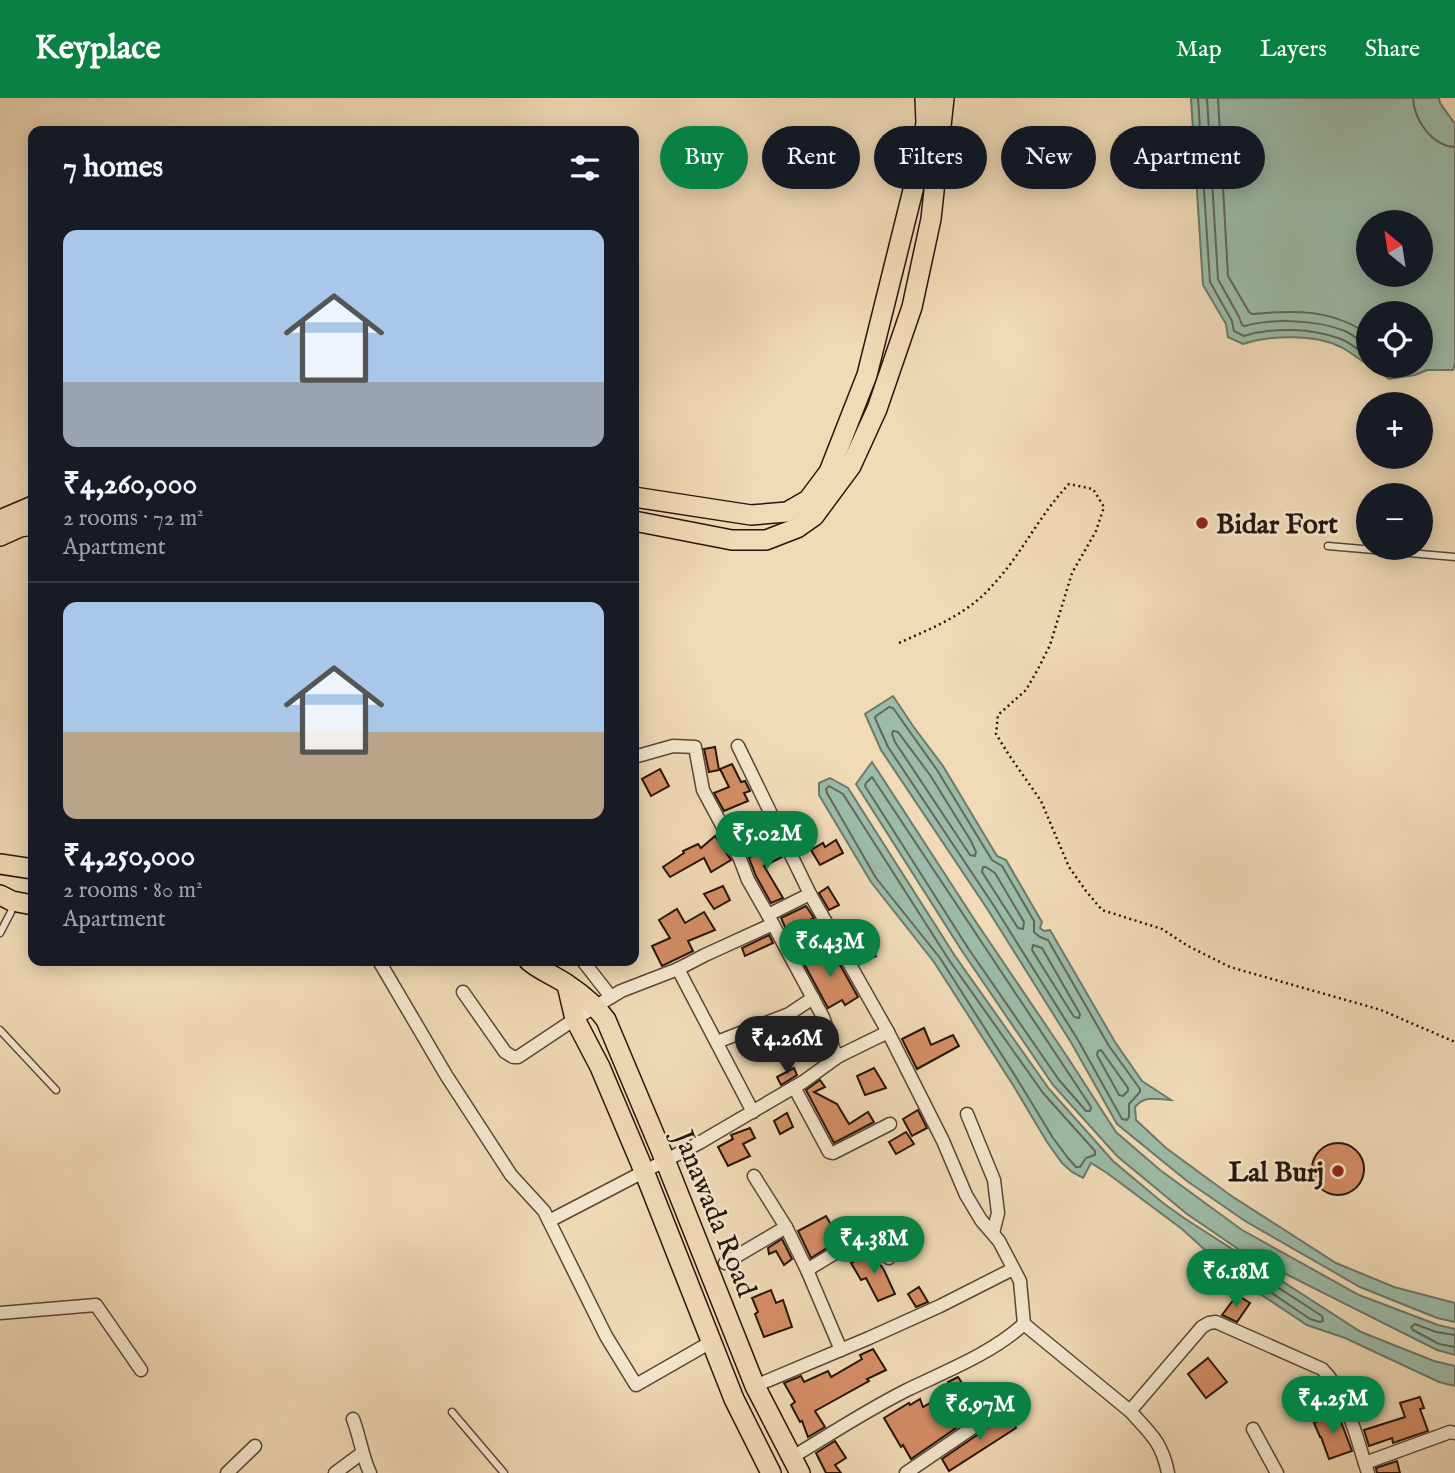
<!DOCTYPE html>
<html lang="en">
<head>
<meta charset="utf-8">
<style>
  body { margin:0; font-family:"IM FELL English",serif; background:#20242c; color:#f1f3f6; height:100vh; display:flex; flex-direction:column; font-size:26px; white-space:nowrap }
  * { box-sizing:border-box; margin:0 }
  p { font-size:23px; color:#9ea1a6 }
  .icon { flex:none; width:38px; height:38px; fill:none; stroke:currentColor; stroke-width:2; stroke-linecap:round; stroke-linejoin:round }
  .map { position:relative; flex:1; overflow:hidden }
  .sheet { position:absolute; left:28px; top:28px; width:611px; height:840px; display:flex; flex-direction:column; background:#171b24; border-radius:14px; box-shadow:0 4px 18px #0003 }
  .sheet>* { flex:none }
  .top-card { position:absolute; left:660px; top:28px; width:665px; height:63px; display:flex; gap:14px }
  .needle { width:46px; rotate:330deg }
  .controls { position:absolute; left:1356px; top:112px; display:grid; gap:14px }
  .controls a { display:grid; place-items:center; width:77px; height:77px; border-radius:50%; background:#171b24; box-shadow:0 4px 18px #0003; font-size:35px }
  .price { position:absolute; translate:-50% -60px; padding:0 16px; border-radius:24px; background:#0b8043; color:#fff; font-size:23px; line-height:46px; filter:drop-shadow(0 2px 4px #0008) }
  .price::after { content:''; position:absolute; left:50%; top:42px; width:21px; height:16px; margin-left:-10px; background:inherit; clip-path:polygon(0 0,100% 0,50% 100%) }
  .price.current { background:#222; color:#fff }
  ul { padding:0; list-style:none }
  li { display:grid; align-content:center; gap:14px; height:371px; padding:0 35px }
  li+li { border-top:2px solid #363941 }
  li span { display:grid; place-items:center; height:217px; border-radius:14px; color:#555 }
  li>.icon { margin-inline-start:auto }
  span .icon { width:126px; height:126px; fill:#fffc; stroke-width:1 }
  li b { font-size:30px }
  h2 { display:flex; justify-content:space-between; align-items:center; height:84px; padding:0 35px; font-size:30px }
  .chip { padding:0 24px; border-radius:32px; background:#171b24; box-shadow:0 4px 18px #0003; font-size:24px; line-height:63px }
  .chip.current { background:#0b8043; color:#fff }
  header { display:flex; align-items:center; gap:42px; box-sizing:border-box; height:98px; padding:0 35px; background:#0b8043; color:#fff }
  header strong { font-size:33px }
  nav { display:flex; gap:38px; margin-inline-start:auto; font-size:24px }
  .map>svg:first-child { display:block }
</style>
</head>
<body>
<header>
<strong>Keyplace</strong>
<nav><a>Map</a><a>Layers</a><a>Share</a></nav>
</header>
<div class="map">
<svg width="1455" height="1375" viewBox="0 0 1455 1375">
  <rect width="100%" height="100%" fill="#f1dbb7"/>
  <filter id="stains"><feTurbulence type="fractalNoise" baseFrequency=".00286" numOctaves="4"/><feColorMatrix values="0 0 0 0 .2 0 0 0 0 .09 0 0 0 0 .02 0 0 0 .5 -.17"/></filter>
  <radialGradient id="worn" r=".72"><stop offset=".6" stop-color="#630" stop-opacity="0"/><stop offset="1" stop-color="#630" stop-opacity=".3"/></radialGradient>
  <g fill="#9cbca9" stroke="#6d796a" stroke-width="2" fill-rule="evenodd">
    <path d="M1191,0H1439L1440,5L1455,26V265L1453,272H1427L1415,277L1389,281L1369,268H1421V215H1368V267C1359,261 1350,254 1341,249C1315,236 1270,237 1243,246L1228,239L1226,226L1203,187ZM1368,124H1421V177H1368Z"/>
    <path d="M893,598L913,628L943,668L997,758L1006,762L1042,824L1040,830L1044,833L1050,832L1115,944L1142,983L1171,1002C1156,1001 1145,997 1135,1009L1136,1022L1166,1050L1230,1097L1336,1165L1394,1189L1455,1205V1224L1437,1220L1360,1189L1245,1123L1187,1083L1117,1026L1072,946L988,812L881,652L865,616Z"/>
    <path d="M872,664L976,824L1066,957L1116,1034L1160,1072L1242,1132L1359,1197L1438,1227L1455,1231V1257L1437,1252L1244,1155L1187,1116L1117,1058L1053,987L962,853L856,686Z"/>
    <path d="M830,680L848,690L955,858L1049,991L1113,1063L1163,1105L1184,1120L1361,1234L1434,1263L1455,1268V1288L1439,1284L1345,1240L1307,1227L1236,1180L1182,1131L1107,1075L1091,1065L1083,1080L1072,1074L1062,1065L1047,1044L1013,987L934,864L871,784L819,697V685Z"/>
  </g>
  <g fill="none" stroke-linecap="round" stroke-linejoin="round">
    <g stroke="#61685a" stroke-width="2">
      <path d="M1198,0L1210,184L1232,223L1234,233L1244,238C1273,229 1312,230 1341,241C1351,245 1360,253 1368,259"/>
      <path d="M1207,0L1218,181L1239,219L1242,227L1245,228C1273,220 1318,222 1345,233C1353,237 1361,243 1368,248"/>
      <path d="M1218,0L1228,178L1249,214L1252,216C1295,212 1331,211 1368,236"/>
      <path d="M1413,0C1414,22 1432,48 1455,49"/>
      <path d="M889,609L893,610L937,672L992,762L1002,768L1034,823V834L1040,839L1048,842L1109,948L1140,991V994L1129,1006V1019L1127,1022L1122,1021L1078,942L994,808L888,649L875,620L876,618Z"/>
      <path d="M893,633L898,634L930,677L971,743L976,754L975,758L970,757L895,644L892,636Z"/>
      <path d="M872,679L1091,1009L1090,1013H1086L1059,982L968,850L865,688L866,685Z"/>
      <path d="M829,688L843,696L949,862L1043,995L1095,1053V1057L1086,1060L1080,1069H1076L1068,1060L1053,1040L1019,984L940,860L876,780L827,695L826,691Z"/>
      <path d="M983,769H986L995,775L1024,824L1023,831L1018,830L982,774Z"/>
      <path d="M1033,847L1042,850L1080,916L1079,920L1074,919L1032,852Z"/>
      <path d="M1101,952L1128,990V993L1123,998L1119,997L1097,957L1098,953Z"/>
      <path d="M1231,1157H1237L1242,1166L1322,1218L1323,1223L1320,1224L1310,1221L1241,1174L1228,1162V1159Z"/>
      <path d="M1455,1237L1436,1234L1415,1226L1411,1229L1413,1232L1439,1246L1455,1249"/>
    </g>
  </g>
  <g fill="#d68e66" stroke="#26140c" stroke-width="2">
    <path d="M715,649L719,672L709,674L704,651Z"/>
    <path d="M732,666L741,684L745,683L750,693L744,695L748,703L724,713L714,695L729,689L720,671Z"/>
    <path d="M660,671L669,688L651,698L642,681Z"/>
    <path d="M715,738L731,762L711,774L704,760L670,779L663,769L684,755L683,753L698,746L701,750Z"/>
    <path d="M836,742L843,755L820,767L811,752L823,745L825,749Z"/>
    <path d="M776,745L782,759L764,768L783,800L771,805L756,778L749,760Z"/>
    <path d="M723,788L730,802L714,811L704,796Z"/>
    <path d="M828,789L839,807L829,812L819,795Z"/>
    <path d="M806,808L814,820L789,833L791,837L789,838L781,820Z"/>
    <path d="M677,811L685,825L704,814L715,832L688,843L693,853L662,868L652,848L670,840L659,822Z"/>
    <path d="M860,832L876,858L860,866L845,841Z"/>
    <path d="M769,837L773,845L745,858L742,850Z"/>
    <path d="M830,849L858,899L845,907L842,902L828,910L803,864L816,859L815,857Z"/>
    <path d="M924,930L931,947L953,937L959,948L917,971L902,941Z"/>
    <path d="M794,970L797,977L781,987L777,979Z"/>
    <path d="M874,970L886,990L865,997L857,978Z"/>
    <path d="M820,982L825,989L814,994L837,1006L849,1026L868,1014L874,1024L834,1045L806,992Z"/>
    <path d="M918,1012L927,1030L912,1038L903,1021Z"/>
    <path d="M787,1015L793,1029L780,1036L774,1023Z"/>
    <path d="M750,1030L755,1040L743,1046L750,1058L728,1068L718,1049L733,1041L731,1037Z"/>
    <path d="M906,1034L914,1046L896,1056L889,1044Z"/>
    <circle cx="1338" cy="1071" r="26"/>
    <path d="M826,1118L833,1130L846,1120L852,1133L842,1137L844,1139L811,1160L798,1133Z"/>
    <path d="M782,1141L792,1161L784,1167L776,1153L769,1156L768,1150Z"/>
    <path d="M872,1155L884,1172L895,1196L878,1203L866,1180L861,1182L851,1165Z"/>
    <path d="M919,1189L928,1204L916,1209L908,1196Z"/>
    <path d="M771,1192L776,1205L783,1202L792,1229L764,1239L755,1216L758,1214L752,1200Z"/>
    <path d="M1237,1197L1250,1205L1237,1224L1222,1217Z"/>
    <path d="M873,1251L886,1272L867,1281L869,1283L815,1313L825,1329L808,1339L802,1323L800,1324L791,1307L795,1304L784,1285L801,1278L804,1284L828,1273L831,1279L862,1261L860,1257Z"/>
    <path d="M1208,1260L1227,1284L1206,1300L1188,1276Z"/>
    <path d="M958,1279L970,1297L981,1291L991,1306L911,1361L903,1347L901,1349L884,1320L909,1305L910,1307L920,1301L923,1309L952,1292L948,1284Z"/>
    <path d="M1420,1299L1424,1310L1420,1311L1428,1333L1393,1345L1392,1340L1369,1348L1364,1332L1405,1319L1400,1305Z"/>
    <path d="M1337,1313L1352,1353L1329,1361L1321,1339H1320L1314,1325Z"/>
    <path d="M1008,1316L1016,1330L949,1373L942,1361Z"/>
    <path d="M835,1343L846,1360L835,1367L841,1375H826L816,1355Z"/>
    <path d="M1397,1363L1400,1375H1377L1376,1370Z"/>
  </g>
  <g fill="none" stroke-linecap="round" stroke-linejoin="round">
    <g stroke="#594637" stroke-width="9">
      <g id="service">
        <path d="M1328,448L1455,459"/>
        <path d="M0,835L11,814L12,805"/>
        <path d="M0,932L56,992"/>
        <path d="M452,1314L504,1375"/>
      </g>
    </g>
    <g stroke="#594637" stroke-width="15">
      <g id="minor">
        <path d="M738,648L810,796L888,934"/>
        <path d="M634,659L673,648L695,649L703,692L740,761L748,782L768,817"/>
        <path d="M379,863L446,977L511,1077L544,1113L606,1238L636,1287L711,1244"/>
        <path d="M583,863L611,899"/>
        <path d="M678,871L753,1014"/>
        <path d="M463,894L505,954L513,959H518L575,921L621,893L678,871L705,857L773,826"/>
        <path d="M717,944L789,916L813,900"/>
        <path d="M839,958L888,934L943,1043L966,1097L981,1122L999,1143L1020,1183L1024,1226"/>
        <path d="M794,989L829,1054L833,1055L890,1026"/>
        <path d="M967,1016L994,1082L998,1115L993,1135"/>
        <path d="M754,1078L786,1129L807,1172L841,1252"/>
        <path d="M549,1123L699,1045L803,984L839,958L834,952L823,919L768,817L810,796"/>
        <path d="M725,1165L786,1129"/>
        <path d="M807,1172L860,1140C872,1137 881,1152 889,1160"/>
        <path d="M0,1215L96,1207L141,1272"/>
        <path d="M755,1288L869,1240L940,1208L1013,1171"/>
        <path d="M1130,1313C1150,1335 1162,1344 1168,1375"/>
        <path d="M353,1321C360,1339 362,1358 370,1375"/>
        <path d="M1253,1331L1277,1375"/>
        <path d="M791,1360C829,1337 867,1312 907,1292C946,1273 991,1256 1024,1226L1130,1313L1202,1229L1209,1225L1216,1224L1322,1271C1347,1295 1357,1342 1368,1375"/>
        <path d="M1365,1365L1450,1334L1455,1335"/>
        <path d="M227,1375L255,1348"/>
        <path d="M335,1375L362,1355"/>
        <path d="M906,1375L1003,1309"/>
      </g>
    </g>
    <g stroke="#26140c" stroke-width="22">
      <g id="primary">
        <path d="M634,399L751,417L787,414L808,402L829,374L867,277L922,56L926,24L925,0"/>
        <path d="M0,422L33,408"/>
        <path d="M634,423L732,442H766L797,430L814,418L851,368L877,311L912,209L931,121L944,0"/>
        <path d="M0,438L20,429L33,427"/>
        <path d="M0,766L33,771"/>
        <path d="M0,797L12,803L33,807"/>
        <path d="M529,863C541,873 555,878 568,887C583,897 596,908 606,922L665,1062L755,1288L800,1375"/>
        <path d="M567,887L575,921L600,969L644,1073L734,1301L771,1375"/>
      </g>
    </g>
    <path stroke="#26140c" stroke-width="2.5" stroke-dasharray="2 3.5" stroke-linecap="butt" d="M899,545C932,530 966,517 991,489C1021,458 1039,417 1069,386L1093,391L1104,409L1096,433L1072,475L1050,547L1038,571L1026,592L998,617L996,636L1009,657L1041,703L1069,769L1086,793L1102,812L1162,831L1188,848L1230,869L1381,912L1455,944"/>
    <use href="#service" stroke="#f6e8d0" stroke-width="6"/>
    <use href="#minor" stroke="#f6e8d0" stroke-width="12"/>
    <use href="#primary" stroke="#f1dbb7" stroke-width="19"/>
  </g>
  <g fill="#8f2418" stroke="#f6e8d0" stroke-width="2.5">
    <circle cx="1202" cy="425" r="7"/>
    <circle cx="1338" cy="1073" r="7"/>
  </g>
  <g text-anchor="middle" stroke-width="5" stroke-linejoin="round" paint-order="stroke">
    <g font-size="28" font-weight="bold" fill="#26140c" stroke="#f6e8d0" text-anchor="start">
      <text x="1216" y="435">Bidar Fort</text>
      <text x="1324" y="1083" text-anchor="end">Lal Burj</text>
    </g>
    <g font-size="28" fill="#26140c" stroke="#f6e8d0">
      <text transform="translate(716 1115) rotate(68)" y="10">Janawada Road</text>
    </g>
  </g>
  <rect width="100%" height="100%" filter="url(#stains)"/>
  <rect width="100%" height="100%" fill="url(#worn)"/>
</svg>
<div class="controls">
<a><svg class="needle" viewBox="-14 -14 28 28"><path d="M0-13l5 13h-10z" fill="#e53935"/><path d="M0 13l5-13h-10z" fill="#9ea1a6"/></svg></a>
<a><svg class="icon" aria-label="locate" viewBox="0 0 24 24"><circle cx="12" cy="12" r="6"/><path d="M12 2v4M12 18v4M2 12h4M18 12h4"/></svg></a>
<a>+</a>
<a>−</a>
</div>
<b class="price" style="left:767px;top:773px">₹5.02M</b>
<b class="price" style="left:830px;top:881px">₹6.43M</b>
<b class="price current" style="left:787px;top:978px">₹4.26M</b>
<b class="price" style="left:874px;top:1178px">₹4.38M</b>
<b class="price" style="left:1236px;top:1211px">₹6.18M</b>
<b class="price" style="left:1333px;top:1338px">₹4.25M</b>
<b class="price" style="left:980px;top:1344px">₹6.97M</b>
<div class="top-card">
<a class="chip current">Buy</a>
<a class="chip">Rent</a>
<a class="chip">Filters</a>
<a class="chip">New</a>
<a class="chip">Apartment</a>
</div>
<section class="sheet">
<h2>7 homes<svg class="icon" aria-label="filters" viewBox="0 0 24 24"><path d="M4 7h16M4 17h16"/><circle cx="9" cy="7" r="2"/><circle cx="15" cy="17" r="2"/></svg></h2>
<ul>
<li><span style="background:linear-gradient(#a9c7e8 70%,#9aa5b1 0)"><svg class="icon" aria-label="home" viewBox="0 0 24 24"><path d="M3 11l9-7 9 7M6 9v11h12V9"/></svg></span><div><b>₹4,260,000</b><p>2 rooms · 72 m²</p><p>Apartment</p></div></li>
<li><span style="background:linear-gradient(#a9c7e8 60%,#b9a48a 0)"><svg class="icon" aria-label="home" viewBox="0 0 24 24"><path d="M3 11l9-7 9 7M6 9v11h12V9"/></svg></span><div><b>₹4,250,000</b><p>2 rooms · 80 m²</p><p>Apartment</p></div></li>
</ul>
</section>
</div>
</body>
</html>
